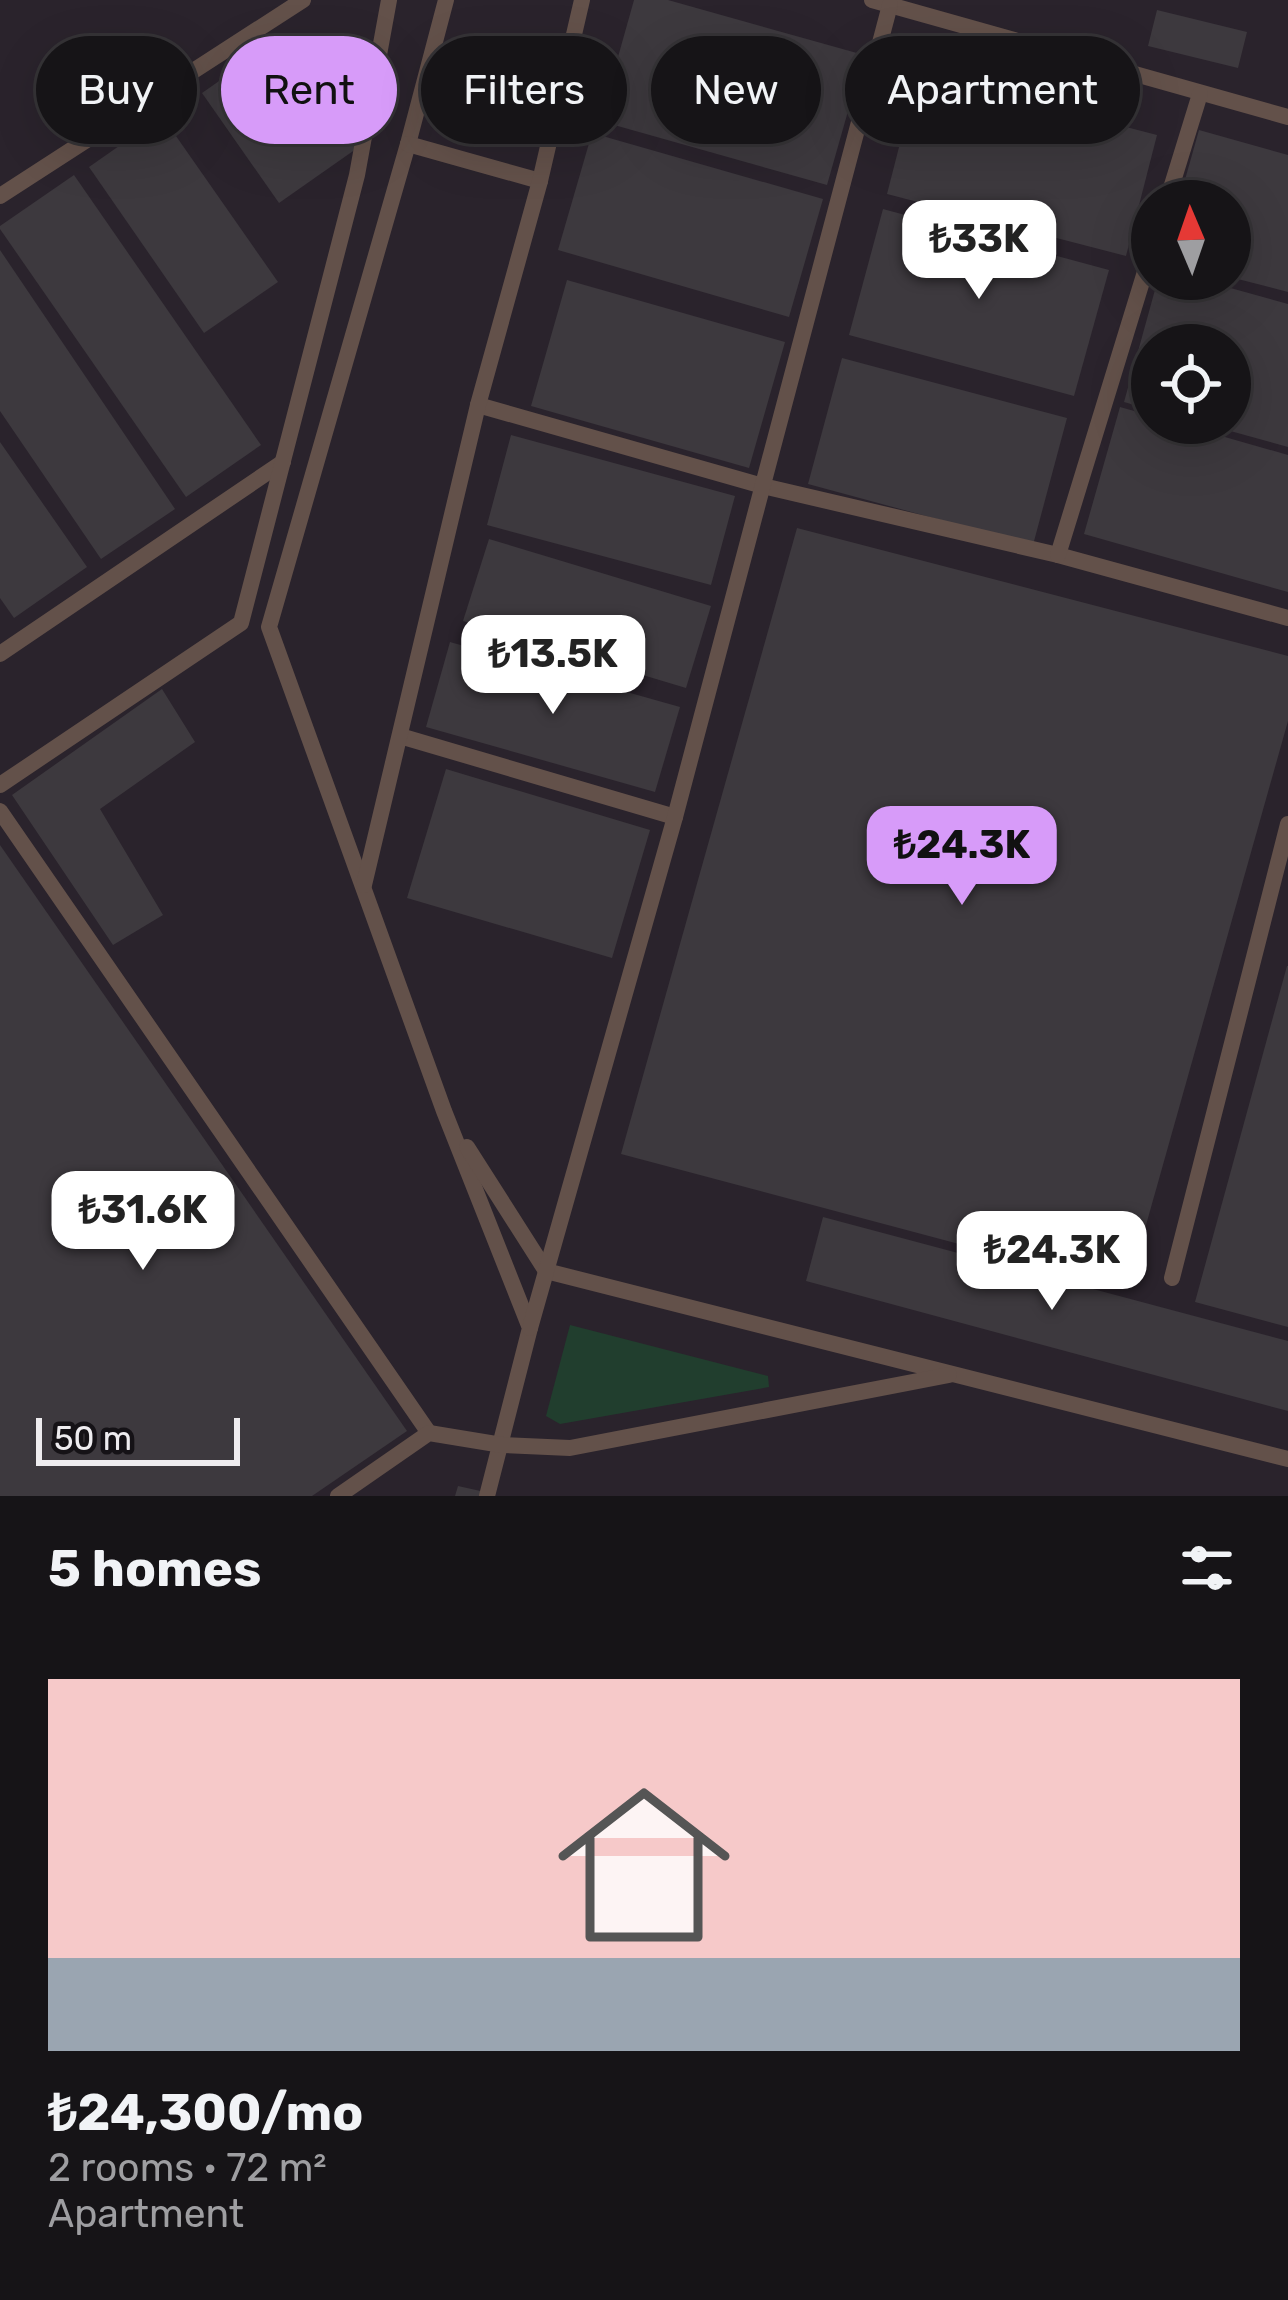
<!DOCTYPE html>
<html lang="en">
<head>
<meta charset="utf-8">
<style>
  body { margin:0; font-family:Rubik,sans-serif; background:#232124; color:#f1f3f6; height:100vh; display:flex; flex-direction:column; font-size:45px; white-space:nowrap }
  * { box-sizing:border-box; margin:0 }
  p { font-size:39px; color:#9e9ea1 }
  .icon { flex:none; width:66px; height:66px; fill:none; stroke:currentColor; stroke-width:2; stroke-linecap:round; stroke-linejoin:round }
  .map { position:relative; height:1496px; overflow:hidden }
  .panel { display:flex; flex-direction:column; background:#161417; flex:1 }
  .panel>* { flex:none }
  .banner { position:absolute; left:36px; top:36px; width:1218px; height:108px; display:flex; gap:24px }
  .needle { width:78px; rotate:358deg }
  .tools { position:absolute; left:1131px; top:180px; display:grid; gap:24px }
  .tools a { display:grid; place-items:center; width:120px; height:120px; border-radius:50%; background:#161417; box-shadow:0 12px 48px #0002,0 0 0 3px #353336; font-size:60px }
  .scale { position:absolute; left:36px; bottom:30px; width:204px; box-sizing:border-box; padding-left:12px; border:6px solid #eeecef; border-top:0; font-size:33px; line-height:42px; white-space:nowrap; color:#eeecef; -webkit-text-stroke:9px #151216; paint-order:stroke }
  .price { position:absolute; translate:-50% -102px; padding:0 27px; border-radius:24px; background:#fff; color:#222; font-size:39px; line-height:78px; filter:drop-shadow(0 3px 6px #0008) }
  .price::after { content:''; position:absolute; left:50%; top:72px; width:36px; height:27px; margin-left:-18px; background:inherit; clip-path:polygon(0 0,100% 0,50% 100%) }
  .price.on { background:#d79bf9; color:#111 }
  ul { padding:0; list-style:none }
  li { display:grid; align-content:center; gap:24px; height:636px; padding:0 48px }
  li+li { border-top:3px solid #353336 }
  li span { display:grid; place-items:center; height:372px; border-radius:0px; color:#555 }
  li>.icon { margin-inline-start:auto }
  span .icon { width:216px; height:216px; fill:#fffc; stroke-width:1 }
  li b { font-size:51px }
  h2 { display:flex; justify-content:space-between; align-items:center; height:144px; padding:0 48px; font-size:51px }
  .tag { padding:0 42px; border-radius:54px; background:#161417; box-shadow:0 12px 48px #0002,0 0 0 3px #353336; font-size:42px; line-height:108px }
  .tag.on { background:#d79bf9; color:#111 }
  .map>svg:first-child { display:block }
</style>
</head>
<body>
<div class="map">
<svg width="1288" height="1496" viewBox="0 0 1288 1496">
  <rect width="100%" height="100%" fill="#1e1b1f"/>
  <path fill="#2a232c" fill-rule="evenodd" d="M0,0H1288V1496H0ZM1152,201H1230V279H1152ZM1152,345H1230V423H1152Z"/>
  <path fill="#213e2e" d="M570,1325L768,1376L769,1387L560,1424L546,1416Z"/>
  <g fill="#3d393e">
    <path d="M634,0H668L864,55L827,185L600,121Z"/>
    <path d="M1157,10L1247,32L1238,68L1148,46Z"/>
    <path d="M278,40L356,149L279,203L202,93Z"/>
    <path d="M918,73L1157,135L1126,256L887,194Z"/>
    <path d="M162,116L278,282L204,333L89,167Z"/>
    <path d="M1199,130L1288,155V292L1230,277V201H1179Z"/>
    <path d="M592,133L823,199L789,317L558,250Z"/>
    <path d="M74,175L261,445L186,497L0,229V226Z"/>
    <path d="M883,209L1109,270L1074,396L849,335Z"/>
    <path d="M0,250L175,509L101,559L0,411Z"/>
    <path d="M1158,279H1198L1288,304V447L1205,424L1230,423V345H1152V410L1124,402Z"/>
    <path d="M567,280L785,342L749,468L531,406Z"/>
    <path d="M842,358L1067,418L1033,545L808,484Z"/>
    <path d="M1120,407L1152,416V423H1176L1288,455V592L1084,534Z"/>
    <path d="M511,435L735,496L711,585L487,525Z"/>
    <path d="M0,442L87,567L14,618L0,598Z"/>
    <path d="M797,528L1288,656V721L1128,1289L621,1154Z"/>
    <path d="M489,539L711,606L686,688L463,621Z"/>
    <path d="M450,642L680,707L655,792L426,727Z"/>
    <path d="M162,689L195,742L100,809L163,915L113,945L12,795Z"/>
    <path d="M446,769L650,830L612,958L407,898Z"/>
    <path d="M0,845L407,1431L312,1496H0Z"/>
    <path d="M1287,966H1288V1327L1195,1302Z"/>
    <path d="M823,1217L1288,1341V1411L806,1281Z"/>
    <path d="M458,1486L494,1494V1496H455Z"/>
  </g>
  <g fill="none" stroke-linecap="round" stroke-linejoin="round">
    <g stroke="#63514a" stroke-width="16">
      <path d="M446,0L408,144L269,627L444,1111L530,1328L487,1496"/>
      <path d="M872,0L1288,117"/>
      <path d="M408,144L540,181"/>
      <path d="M0,196L303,0"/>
      <path d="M1167,201L1200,94"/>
      <path d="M478,405L763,486L1058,555L1288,618"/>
      <path d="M1058,555L1152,249"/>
      <path d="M0,654L283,462"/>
      <path d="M400,736L675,817"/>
      <path d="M0,785L241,623L357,175L389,0"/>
      <path d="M0,811L429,1433"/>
      <path d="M364,885L478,405L540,181L582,0"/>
      <path d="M467,1147L546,1271L1288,1459"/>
      <path d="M1172,1278L1288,824"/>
      <path d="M530,1328L675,817L890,5"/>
      <path d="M338,1496L429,1433L502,1445L570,1448L949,1375"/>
    </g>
  </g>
</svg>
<div class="tools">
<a><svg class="needle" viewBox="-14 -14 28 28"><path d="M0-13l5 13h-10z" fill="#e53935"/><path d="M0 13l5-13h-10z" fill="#9e9ea1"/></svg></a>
<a><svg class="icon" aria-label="locate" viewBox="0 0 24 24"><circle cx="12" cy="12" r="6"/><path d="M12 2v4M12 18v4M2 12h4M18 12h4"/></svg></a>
</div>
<div class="scale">50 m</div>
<b class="price" style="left:979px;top:302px">₺33K</b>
<b class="price" style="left:553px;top:717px">₺13.5K</b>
<b class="price on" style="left:962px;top:908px">₺24.3K</b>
<b class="price" style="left:143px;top:1273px">₺31.6K</b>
<b class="price" style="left:1052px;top:1313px">₺24.3K</b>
<div class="banner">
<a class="tag">Buy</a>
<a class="tag on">Rent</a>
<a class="tag">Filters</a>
<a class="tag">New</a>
<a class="tag">Apartment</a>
</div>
</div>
<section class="panel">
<h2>5 homes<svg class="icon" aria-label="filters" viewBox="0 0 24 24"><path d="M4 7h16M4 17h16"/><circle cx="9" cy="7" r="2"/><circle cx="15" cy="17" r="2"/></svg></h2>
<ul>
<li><span style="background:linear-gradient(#f6c9c9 75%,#9aa5b1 0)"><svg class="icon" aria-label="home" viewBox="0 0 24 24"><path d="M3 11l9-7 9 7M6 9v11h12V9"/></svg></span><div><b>₺24,300/mo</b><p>2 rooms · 72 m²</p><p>Apartment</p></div></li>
</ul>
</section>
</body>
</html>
